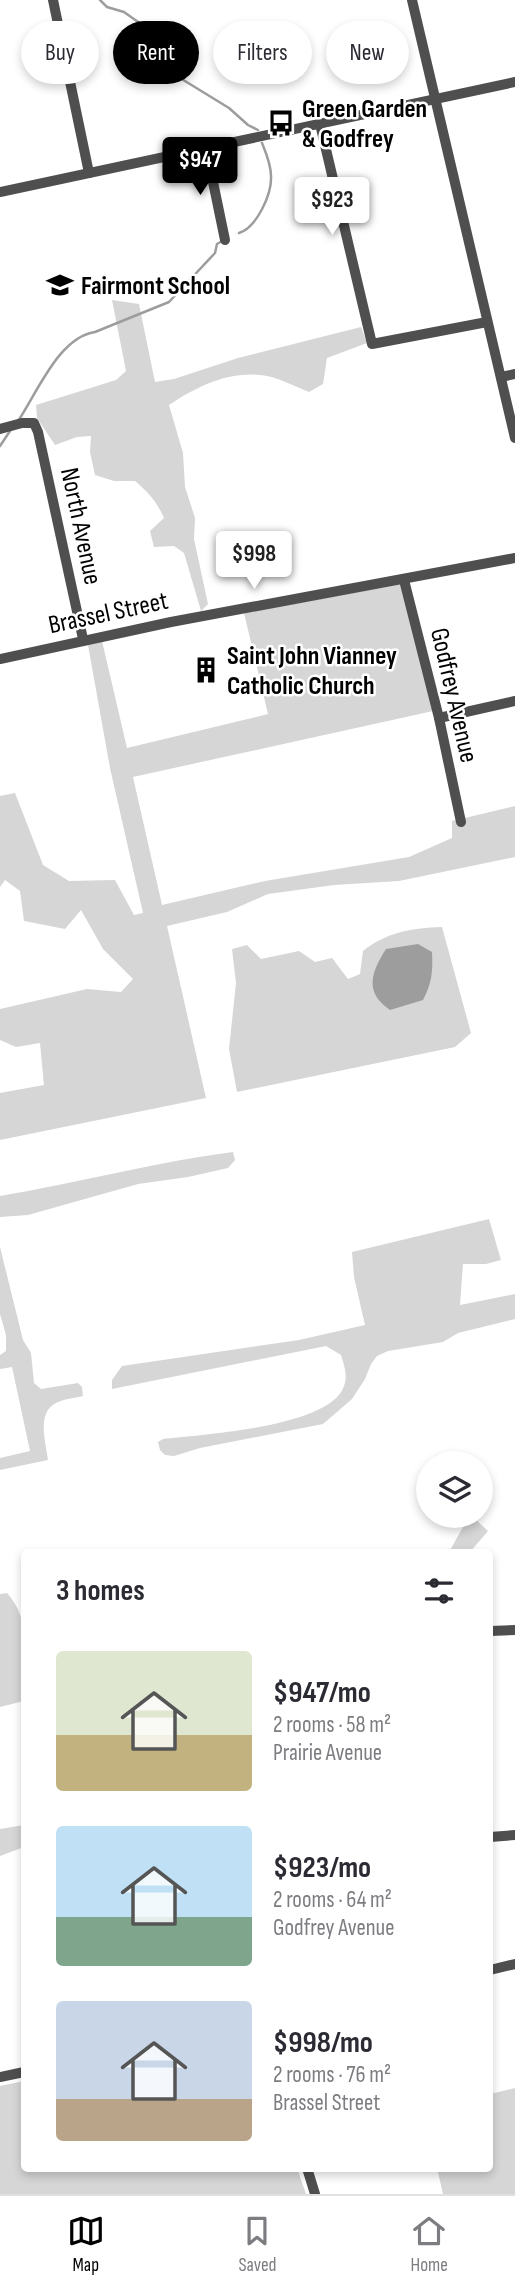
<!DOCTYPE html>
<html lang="en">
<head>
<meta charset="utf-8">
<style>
  body { margin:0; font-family:"Sofia Sans Condensed",sans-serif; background:#f7f7f7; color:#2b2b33; height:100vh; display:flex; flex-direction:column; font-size:26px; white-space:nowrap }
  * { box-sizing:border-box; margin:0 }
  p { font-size:23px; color:#7c7c81 }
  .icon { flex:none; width:38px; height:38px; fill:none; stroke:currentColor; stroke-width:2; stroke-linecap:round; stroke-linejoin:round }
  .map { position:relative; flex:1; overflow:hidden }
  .panel { position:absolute; left:21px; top:1549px; width:472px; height:623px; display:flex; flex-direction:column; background:#fff; border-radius:7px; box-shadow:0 4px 10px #0003 }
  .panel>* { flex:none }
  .top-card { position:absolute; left:21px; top:21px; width:474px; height:63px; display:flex; gap:14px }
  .buttons { position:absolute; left:416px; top:1451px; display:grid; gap:14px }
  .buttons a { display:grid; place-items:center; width:77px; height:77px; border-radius:50%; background:#fff; box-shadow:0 4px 10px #0003; font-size:35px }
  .price { position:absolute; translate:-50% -60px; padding:0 16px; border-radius:7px; background:#fff; color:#222; font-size:23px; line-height:46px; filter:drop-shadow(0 2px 4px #0008) }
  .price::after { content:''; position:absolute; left:50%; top:42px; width:21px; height:16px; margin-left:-10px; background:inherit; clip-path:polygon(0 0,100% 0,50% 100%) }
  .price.selected { background:#000; color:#fff }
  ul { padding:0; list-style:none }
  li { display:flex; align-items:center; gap:21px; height:175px; padding:0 35px }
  li span { display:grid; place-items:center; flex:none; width:196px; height:140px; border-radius:7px; color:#555 }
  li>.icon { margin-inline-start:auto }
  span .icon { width:84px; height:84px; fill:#fffc; stroke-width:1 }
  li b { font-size:30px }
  h2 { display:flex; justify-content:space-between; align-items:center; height:84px; padding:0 35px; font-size:30px }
  .pill { padding:0 24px; border-radius:32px; background:#fff; box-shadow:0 4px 10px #0003; font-size:24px; line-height:63px }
  .pill.selected { background:#000; color:#fff }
  .tab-bar { display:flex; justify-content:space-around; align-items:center; height:98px; border-top:2px solid #e1e1e2; background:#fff; font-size:19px; color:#7c7c81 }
  .tab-bar a { display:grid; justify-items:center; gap:4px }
  .tab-bar .selected { color:#000 }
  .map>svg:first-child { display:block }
</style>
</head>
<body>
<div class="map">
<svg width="515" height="2194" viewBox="0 0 515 2194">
  <rect width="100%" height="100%" fill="#fff"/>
  <g fill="#d6d6d6">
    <path d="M112,300L139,304L155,382L174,379L238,358L361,327L367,343L327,358L323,384L309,392C296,387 281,379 267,376C232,369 197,386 169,405L183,453L185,487L195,518L194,539L208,604L201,611L184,553L174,546L154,547L150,531L164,518C157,502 148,492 135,481H114L95,475L90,452L91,436L77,437L55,445L37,418L36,405L116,380L126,371Z"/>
    <path d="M402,584L433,711L133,777L162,905L265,881L409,857L452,838V821L515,806V857L399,881L334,885L268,894L227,912L167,926L206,1098L0,1140V1093L44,1085L40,1043L16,1047L0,1040V1009L87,989L121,992L133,979L103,949L81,910L65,929L24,921L20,891L5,880L0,887V796L15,793L43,865L69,881L115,880L134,915L143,913L110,768L88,645L102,641L127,748L268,714L244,613Z"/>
    <path d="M442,927L471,1033L455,1047L237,1092L229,1049L236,983L232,949L247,945L261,959L299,951L315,962L332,958L348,979L360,974L363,951C387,932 412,928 442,927Z"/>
    <path d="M233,1152L235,1160L228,1168L188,1177L138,1184L28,1215L0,1217V1196C78,1183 154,1162 233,1152Z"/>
    <path d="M489,1219L501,1260L486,1264H463L460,1305L515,1294V1319L458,1333L443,1342L388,1351L377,1356L371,1364L365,1379L352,1399L323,1424L200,1448L174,1456L165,1455L160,1450L158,1442L163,1439C200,1435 331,1427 344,1386C348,1375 344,1365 341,1355L326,1346L112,1389V1380L122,1366L299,1340L365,1325L354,1277L352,1252Z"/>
    <path d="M0,1247L23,1340L31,1353L34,1383L41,1389L78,1383L82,1387L83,1396C74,1398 64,1399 56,1403C36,1413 46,1443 48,1460L0,1470V1458L30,1451L12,1367L0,1369V1355L6,1351V1335L0,1314Z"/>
    <path d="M474,1518L488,1531L470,1552H449L463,1527Z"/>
    <path d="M7,1593C33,1621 25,1666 24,1701L0,1707V1594Z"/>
    <path d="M24,1825V1847L0,1856V1829Z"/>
    <path d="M24,2081V2168H297L306,2194H0V2086Z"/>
    <path d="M515,2088V2194H443L437,2168H490V2094Z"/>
  </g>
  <path fill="#9d9d9d" d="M418,944L432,952C433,971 432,983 423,1000L390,1010C363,992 372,971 386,949Z"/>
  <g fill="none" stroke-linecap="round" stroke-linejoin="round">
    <g stroke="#9d9d9d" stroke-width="2.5">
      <path d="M100,0L107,7L124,12L148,29L167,70L229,108L248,125L258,130"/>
      <path d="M239,233C257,227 272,194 271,176C271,164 266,153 262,143"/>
      <path d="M18,421C37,393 59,337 95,332L169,302L215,253L217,244L222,241"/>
      <path d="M0,446L10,431"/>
    </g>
    <g stroke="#4f4f4f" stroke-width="10">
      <path d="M53,0L89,173"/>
      <path d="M412,0L515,438"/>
      <path d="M320,124L372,344L487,322"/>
      <path d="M206,148L225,240"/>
      <path d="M0,192L515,82"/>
      <path d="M501,377L515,374"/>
      <path d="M0,429L22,423H34L38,432L83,639"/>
      <path d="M404,580L439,718L461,822"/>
      <path d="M0,659L171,622L515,558"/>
      <path d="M439,718L515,701"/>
      <path d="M490,1631L515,1630"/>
      <path d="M490,1837L515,1835"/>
      <path d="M490,1970L515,1964"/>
      <path d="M0,2077L24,2072"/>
      <path d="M307,2168L315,2194"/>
    </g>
  </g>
  <defs>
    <g id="bus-bare" transform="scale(2.1)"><path d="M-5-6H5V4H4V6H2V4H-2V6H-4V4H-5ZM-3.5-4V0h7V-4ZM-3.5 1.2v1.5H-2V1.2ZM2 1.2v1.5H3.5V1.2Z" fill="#000" stroke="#fff" stroke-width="2.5" paint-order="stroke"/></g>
    <g id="school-bare" transform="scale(2.1)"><path d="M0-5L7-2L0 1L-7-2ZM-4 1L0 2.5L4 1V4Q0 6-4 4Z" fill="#000" stroke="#fff" stroke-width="2.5" paint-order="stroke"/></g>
    <g id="building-bare" transform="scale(2.1)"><path d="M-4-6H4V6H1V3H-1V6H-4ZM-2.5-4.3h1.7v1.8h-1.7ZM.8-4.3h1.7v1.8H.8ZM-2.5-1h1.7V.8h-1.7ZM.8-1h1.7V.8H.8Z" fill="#000" stroke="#fff" stroke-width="2.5" paint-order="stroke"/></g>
  </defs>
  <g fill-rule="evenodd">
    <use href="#bus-bare" x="281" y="123"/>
    <use href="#school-bare" x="60" y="285"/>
    <use href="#building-bare" x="206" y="670"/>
  </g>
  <g text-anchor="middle" stroke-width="5" stroke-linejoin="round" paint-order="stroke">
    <g font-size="26" font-weight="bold" fill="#000" stroke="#fff" text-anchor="start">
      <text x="302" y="117">Green Garden<tspan x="302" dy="30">&amp; Godfrey</tspan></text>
      <text x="81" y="294">Fairmont School</text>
      <text x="227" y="664">Saint John Vianney<tspan x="227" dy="30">Catholic Church</tspan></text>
    </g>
    <g font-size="26" fill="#000" stroke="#fff">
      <text transform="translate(82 526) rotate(78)" y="9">North Avenue</text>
      <text transform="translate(108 612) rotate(-12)" y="9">Brassel Street</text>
      <text transform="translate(455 695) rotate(77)" y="9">Godfrey Avenue</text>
    </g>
  </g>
</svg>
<div class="buttons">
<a><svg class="icon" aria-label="layers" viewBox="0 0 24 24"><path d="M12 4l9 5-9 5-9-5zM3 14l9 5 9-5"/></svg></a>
</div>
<b class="price selected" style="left:200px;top:197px">$947</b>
<b class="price" style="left:332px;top:237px">$923</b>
<b class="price" style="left:254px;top:591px">$998</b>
<div class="top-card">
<a class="pill">Buy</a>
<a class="pill selected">Rent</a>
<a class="pill">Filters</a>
<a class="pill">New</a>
</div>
<section class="panel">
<h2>3 homes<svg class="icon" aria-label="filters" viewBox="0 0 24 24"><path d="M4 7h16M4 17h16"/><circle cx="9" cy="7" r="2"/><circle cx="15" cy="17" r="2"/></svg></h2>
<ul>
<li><span style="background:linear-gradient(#dfe7d0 60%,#c2b280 0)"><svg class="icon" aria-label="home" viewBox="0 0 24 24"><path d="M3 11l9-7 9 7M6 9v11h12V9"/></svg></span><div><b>$947/mo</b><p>2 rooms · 58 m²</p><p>Prairie Avenue</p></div></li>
<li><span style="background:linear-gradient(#bfe0f5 65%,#7fa58c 0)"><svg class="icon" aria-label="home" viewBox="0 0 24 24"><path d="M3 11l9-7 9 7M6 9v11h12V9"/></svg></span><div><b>$923/mo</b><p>2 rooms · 64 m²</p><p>Godfrey Avenue</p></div></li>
<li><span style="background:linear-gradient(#c9d6e8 70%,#b9a48a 0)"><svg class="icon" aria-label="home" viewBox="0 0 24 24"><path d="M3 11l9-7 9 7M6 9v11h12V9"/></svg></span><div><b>$998/mo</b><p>2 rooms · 76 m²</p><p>Brassel Street</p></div></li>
</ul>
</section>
</div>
<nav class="tab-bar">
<a class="selected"><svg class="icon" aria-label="map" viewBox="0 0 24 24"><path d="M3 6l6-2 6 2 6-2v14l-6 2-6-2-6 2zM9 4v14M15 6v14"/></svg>Map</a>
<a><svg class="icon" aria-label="saved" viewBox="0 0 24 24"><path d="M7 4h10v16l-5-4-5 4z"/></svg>Saved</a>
<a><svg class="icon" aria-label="home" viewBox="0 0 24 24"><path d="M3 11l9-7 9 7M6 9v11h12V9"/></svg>Home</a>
</nav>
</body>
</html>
